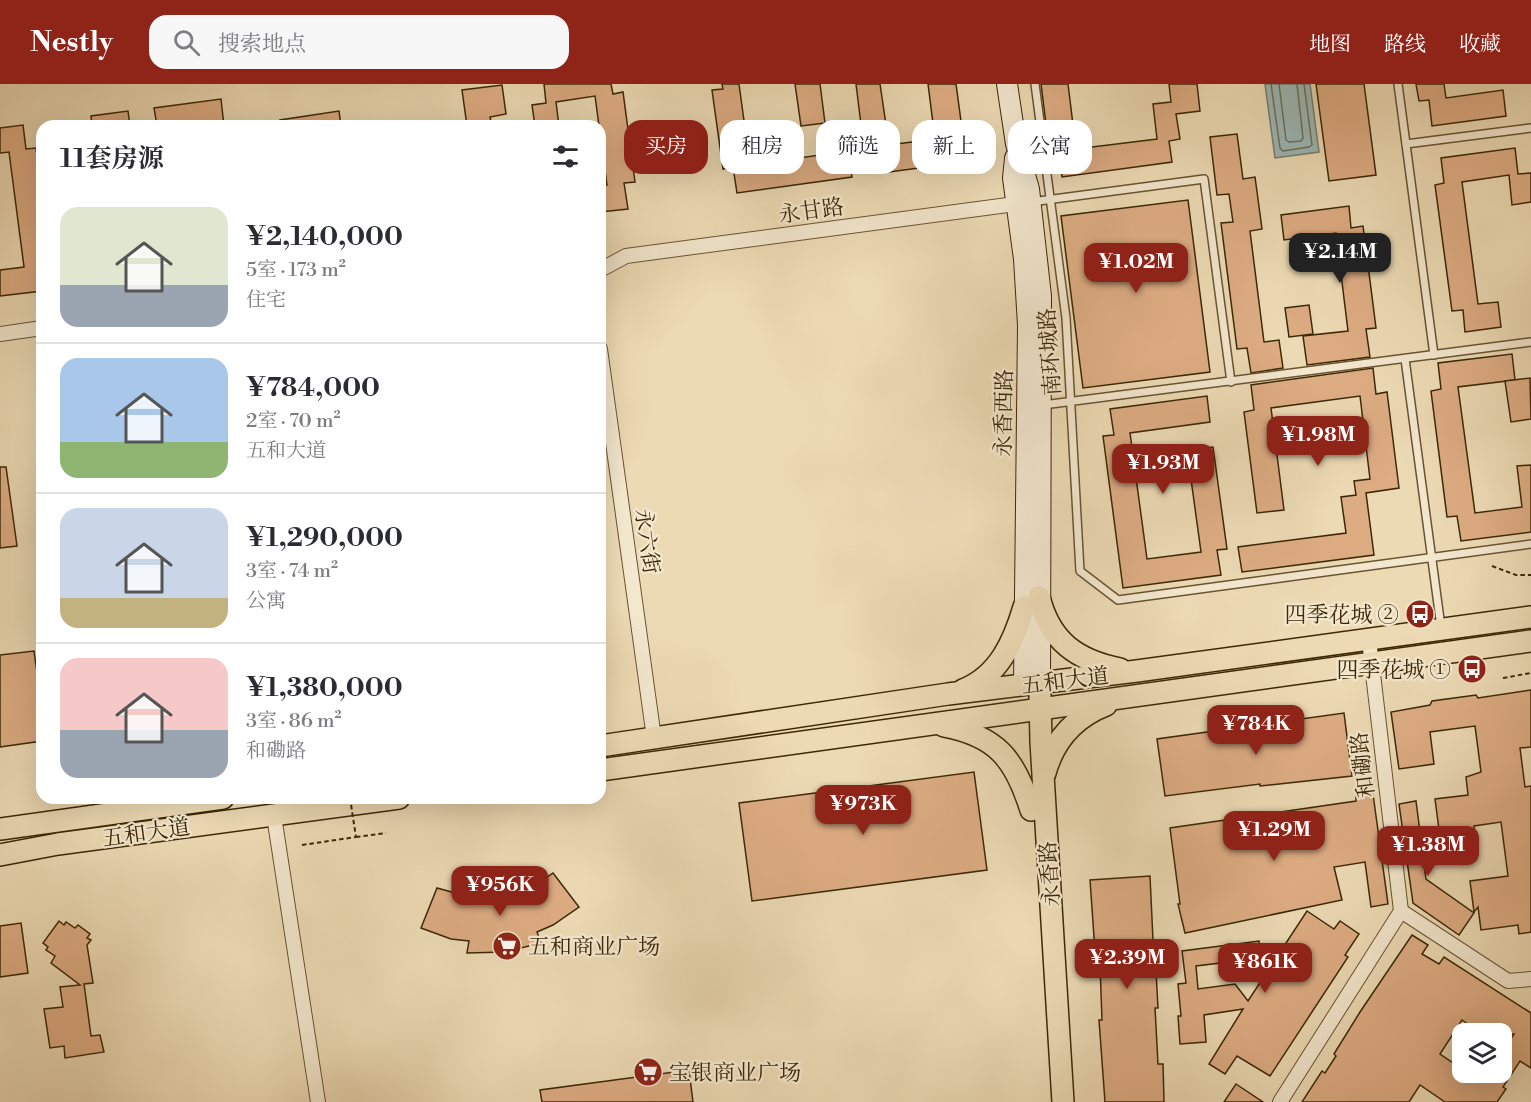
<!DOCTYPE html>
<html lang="zh">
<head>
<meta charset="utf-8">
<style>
  body { margin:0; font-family:"Libre Bodoni","Noto Serif SC",serif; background:#f7f7f7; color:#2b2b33; height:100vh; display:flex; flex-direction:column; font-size:22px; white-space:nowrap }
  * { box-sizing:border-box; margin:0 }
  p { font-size:20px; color:#7c7c81 }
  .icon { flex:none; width:33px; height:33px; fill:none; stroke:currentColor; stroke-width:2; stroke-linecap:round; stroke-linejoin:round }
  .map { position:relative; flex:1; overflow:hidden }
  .panel { position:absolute; left:36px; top:36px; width:570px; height:684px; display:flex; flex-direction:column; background:#fff; border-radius:18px; box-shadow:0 6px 24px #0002 }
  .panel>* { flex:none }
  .banner { position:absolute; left:624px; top:36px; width:570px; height:54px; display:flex; gap:12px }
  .buttons { position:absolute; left:1452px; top:939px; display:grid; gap:12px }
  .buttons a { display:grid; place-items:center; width:60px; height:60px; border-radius:12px; background:#fff; box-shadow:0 6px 24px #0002; font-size:30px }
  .price { position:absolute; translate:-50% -51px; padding:0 14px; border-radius:12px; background:#8f2418; color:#fff; font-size:20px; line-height:39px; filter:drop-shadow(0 2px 3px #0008) }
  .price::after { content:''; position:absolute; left:50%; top:36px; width:18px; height:14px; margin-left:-9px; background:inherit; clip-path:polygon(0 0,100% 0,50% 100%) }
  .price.selected { background:#222; color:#fff }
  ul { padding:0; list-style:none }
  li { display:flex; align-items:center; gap:18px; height:150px; padding:0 24px }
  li+li { border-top:2px solid #e1e1e2 }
  li span { display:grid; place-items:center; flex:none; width:168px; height:120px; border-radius:18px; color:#555 }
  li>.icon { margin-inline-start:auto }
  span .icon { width:72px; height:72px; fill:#fffc; stroke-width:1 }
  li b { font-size:26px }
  h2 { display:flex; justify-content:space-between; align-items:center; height:72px; padding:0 24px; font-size:26px }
  .chip { padding:0 21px; border-radius:18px; background:#fff; box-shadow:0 6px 24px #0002; font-size:21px; line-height:54px }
  .chip.selected { background:#8f2418; color:#fff }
  header { display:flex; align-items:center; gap:36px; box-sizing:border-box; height:84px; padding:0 30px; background:#8f2418; color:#fff }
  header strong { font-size:28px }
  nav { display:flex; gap:33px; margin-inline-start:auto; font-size:21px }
  .search { width:420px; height:54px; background:#f7f7f7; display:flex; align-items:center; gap:15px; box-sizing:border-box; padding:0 21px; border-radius:18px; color:#7c7c81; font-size:22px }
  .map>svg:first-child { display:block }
</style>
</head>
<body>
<header>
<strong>Nestly</strong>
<div class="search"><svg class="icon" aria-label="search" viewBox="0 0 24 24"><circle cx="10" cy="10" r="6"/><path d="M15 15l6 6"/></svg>搜索地点</div>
<nav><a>地图</a><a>路线</a><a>收藏</a></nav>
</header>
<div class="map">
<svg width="1531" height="1018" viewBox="0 0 1531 1018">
  <rect width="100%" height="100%" fill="#ecdab4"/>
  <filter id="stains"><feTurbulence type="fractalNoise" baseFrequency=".00333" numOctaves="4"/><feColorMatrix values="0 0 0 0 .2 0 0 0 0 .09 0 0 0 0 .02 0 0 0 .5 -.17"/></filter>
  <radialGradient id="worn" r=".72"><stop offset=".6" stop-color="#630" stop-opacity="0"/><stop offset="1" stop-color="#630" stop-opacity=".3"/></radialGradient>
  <path fill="#9cb8b6" stroke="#767e70" stroke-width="1.5" d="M1265,0H1310L1319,68L1275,74Z"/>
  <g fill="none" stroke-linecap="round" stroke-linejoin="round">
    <g stroke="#6c705e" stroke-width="1.5">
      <path d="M1271,0L1280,64L1283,67L1309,63L1312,61L1304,0"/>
      <path d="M1279,0L1286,56L1289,58L1301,57L1303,54L1297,0"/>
    </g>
  </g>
  <g fill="#ddac83" stroke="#3c2806" stroke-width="1.5" fill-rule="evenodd">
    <path d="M544,0H611L613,10L623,8L635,98L624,99L628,125L600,128V102L607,101L595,12L556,18L559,42H535L532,21L546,19Z"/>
    <path d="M722,0H739L750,81L848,67L852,93L737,109L733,83L723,85L712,6L723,5Z"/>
    <path d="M795,0H820L825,39L801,42Z"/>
    <path d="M856,0H880L889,61L935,55L928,0H956L963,52L953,53L956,79L882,89L879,63L864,65Z"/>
    <path d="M1041,0H1068L1076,65L1157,55L1153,20L1171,18L1169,0H1197L1200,27L1176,30L1180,55L1169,57L1172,78L1062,93L1060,71L1050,72Z"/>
    <path d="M1316,0H1364L1376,91L1329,97Z"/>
    <path d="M1416,0H1444L1446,14L1503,6L1506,32L1432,42L1429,16L1419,17Z"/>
    <path d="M502,1L506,30L490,33L492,42H467L462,6Z"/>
    <path d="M221,15L224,42H157L154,24Z"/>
    <path d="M128,27L130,42H92L91,32Z"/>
    <path d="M339,27L341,42H281L280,36Z"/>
    <path d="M23,41L26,65L36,64L42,108V207L0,212V186L24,183L9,68L0,69V44Z"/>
    <path d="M1237,50L1243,95L1255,93L1262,145L1250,147L1264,258L1279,256L1283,284L1251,289L1247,264L1237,265L1221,139L1233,138L1229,110L1217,111L1210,53Z"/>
    <path d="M1515,64L1518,90L1531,89V118L1512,121L1509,91L1462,98L1478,220L1498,218L1501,243L1465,248L1463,226L1452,227L1435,101L1444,99L1441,74Z"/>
    <path d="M1188,116L1210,288L1083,304L1061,132Z"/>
    <path d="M1349,122L1351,144L1363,142L1376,244L1366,245L1370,273L1307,281L1303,252L1348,247L1336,149L1284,156L1281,131Z"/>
    <path d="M1309,221L1313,250L1289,253L1285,224Z"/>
    <path d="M1512,270L1515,296L1458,303L1475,429L1522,423L1517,382L1531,381V448L1461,457L1457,432L1447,433L1431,307L1441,305L1438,279Z"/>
    <path d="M1373,284L1376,310L1387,308L1399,404L1366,409L1374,471L1242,488L1238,463L1346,449L1341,413L1356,411L1354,397L1370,395L1360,312L1271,324L1284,426L1257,429L1244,328L1254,326L1251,301Z"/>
    <path d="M1530,294L1531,335L1511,338L1505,297Z"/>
    <path d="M1207,312L1210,338L1130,349L1147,475L1201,468L1187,366L1213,363L1227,465L1217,466L1221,491L1123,504L1103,352L1114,351L1110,325Z"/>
    <path d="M0,383H6L17,462L0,464Z"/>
    <path d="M34,567L42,624V657L0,663V571Z"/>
    <path d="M1531,606V663L1520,664L1525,703L1531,702V848L1519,850L1518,841L1481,846L1478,823L1474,828L1470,797L1508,792L1501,738L1474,742L1478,771L1443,776L1435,715L1468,711L1466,693L1481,688L1475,642L1430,648L1434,680L1399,685L1391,628L1430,621L1432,617L1476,611L1478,614Z"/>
    <path d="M1344,629L1352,692L1260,702V700L1165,712L1157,655Z"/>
    <path d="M974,688L987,786L752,817L739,719Z"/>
    <path d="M1373,710L1388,820L1371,823L1365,778L1334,783L1342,816L1185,849L1178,820H1180L1170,744L1356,717V712Z"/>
    <path d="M1416,717L1426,795L1474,829L1459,851L1413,819L1399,720Z"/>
    <path d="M553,789L579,823L553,841L537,848L541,859L505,868L467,869L469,857L451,855L421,844L437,804L473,814H498L533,803Z"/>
    <path d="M1150,792L1153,856L1147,857L1150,872L1154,871L1156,887L1158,924H1155L1158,980H1163L1164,1018H1105L1099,936H1102L1100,881H1096L1090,796Z"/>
    <path d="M1307,827L1334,845L1340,837L1359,850L1345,871L1348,873L1270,992L1237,972L1225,990L1209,980L1243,925L1204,931L1206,958L1180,960L1178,932H1181L1178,900L1186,899L1182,867L1259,857L1262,874L1196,882L1198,905L1235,900L1248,917Z"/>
    <path d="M59,837L64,841L66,838L75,844L78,841L90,850L87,854L91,856L87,861L93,899L84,900L91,952L100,951L104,968L65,974L64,962L50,964L44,925L63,923L60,903L80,901L51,879L55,872L46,866L48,863L43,859Z"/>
    <path d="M21,839L28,889L0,893V842Z"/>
    <path d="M1412,851L1428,861L1422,870L1439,880L1444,873L1531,929V984L1520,977L1503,1003L1506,1005L1497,1018H1445L1420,1001L1409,1018H1302L1322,987L1325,989L1336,972L1334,970L1360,928ZM1462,936L1482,950H1514L1504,965L1507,968L1502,976V988H1462V985L1440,970Z"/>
    <path d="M689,986L693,1018H542L540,1006Z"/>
    <path d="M1236,1000L1263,1018H1224Z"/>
  </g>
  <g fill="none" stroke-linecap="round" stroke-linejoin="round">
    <g stroke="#685432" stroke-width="10">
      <g id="lane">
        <path d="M1035,0L1066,234L1080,487L1118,516L1531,460"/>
        <path d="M1398,0L1434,271"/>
        <path d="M1406,60L1531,44"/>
        <path d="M1031,118L1204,95L1231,298"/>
        <path d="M1405,275L1441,543"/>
        <path d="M1043,321L1531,258"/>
      </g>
    </g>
    <g stroke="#685432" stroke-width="16">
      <g id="street">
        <path d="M600,186L626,172L1023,119"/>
        <path d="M0,250L42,244"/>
        <path d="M600,265L654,654"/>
        <path d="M274,732L318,1018"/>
        <path d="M1401,827L1508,897L1531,895"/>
        <path d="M1280,1018L1401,827L1369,556"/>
      </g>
    </g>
    <g stroke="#3c2806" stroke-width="22">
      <g id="secondary">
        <path d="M1007,0L1016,60L1029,105L1041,212L1040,599"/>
        <path d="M1015,74L1013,94L1024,175L1028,241L1024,601"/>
      </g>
    </g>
    <g stroke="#3c2806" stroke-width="24">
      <g id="primary">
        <path d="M1039,513C1050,557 1076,576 1120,585"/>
        <path d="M963,606C999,592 1014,557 1024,523"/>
        <path d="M1040,611L1041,658L1063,1018"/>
        <path d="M944,642C997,652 1015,675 1031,726"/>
        <path d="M600,662L948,610L1137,587L1531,533"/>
        <path d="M600,686L1531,557"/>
        <path d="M1045,689C1054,656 1075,633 1106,621"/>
        <path d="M0,745L223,714"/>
        <path d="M0,771L58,760L399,714"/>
      </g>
    </g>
    <g stroke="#3c2806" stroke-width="2" stroke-dasharray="4.5 3" stroke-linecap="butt">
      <path d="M1492,482L1516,491H1531"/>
      <path d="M1503,594L1531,589"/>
      <path d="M356,753L386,749"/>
    </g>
    <use href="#lane" stroke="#f3e7ce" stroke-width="7"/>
    <use href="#street" stroke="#f3e7ce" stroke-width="14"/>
    <use href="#secondary" stroke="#f3e7ce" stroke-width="20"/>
    <use href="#primary" stroke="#ecdab4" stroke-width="21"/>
    <path stroke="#3c2806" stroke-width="2" stroke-dasharray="4.5 3" stroke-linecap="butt" d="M302,761L356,753L350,714"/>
  </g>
  <defs>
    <g id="bus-disc" transform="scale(1.5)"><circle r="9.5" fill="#8f2418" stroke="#f3e7ce"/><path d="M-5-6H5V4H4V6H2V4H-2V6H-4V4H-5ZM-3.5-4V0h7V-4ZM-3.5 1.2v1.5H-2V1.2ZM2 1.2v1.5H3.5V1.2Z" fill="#fff"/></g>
    <g id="supermarket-disc" transform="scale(1.5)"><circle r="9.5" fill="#8f2418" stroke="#f3e7ce"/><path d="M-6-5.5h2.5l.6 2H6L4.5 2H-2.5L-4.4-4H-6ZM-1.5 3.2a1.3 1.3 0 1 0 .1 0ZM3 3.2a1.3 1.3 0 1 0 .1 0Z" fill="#fff"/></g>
  </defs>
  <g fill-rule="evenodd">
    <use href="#bus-disc" x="1420" y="530"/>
    <use href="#bus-disc" x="1472" y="585"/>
    <use href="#supermarket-disc" x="507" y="862"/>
    <use href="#supermarket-disc" x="648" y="988"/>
  </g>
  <g text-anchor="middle" stroke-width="4.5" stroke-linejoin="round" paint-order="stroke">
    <g font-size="22" fill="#3c2806" stroke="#f3e7ce">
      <text transform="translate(811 126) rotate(-8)" y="8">永甘路</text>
      <text transform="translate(1049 268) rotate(-94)" y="8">南环城路</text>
      <text transform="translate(1003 329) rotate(-89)" y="8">永香西路</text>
      <text transform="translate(648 457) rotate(82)" y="8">永六街</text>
      <text transform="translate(1065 596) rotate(-7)" y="8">五和大道</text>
      <text transform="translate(1362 681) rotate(-97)" y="8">和磡路</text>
      <text transform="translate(146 748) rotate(-8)" y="8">五和大道</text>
      <text transform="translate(1049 790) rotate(-94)" y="8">永香路</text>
    </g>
    <g font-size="22" fill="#3c2806" stroke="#f3e7ce" text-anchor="end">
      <text x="1399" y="538">四季花城 ②</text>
      <text x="1451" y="593">四季花城 ①</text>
      <text x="528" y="870" text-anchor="start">五和商业广场</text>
      <text x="669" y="996" text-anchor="start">宝银商业广场</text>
    </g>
  </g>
  <rect width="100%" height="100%" filter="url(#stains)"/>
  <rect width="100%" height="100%" fill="url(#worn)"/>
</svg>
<div class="buttons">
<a><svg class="icon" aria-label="layers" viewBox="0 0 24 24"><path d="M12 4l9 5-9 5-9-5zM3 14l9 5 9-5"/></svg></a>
</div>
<b class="price selected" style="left:1340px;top:200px">¥2.14M</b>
<b class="price" style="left:1136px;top:210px">¥1.02M</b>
<b class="price" style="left:1318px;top:383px">¥1.98M</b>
<b class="price" style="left:1163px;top:411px">¥1.93M</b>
<b class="price" style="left:1256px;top:672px">¥784K</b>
<b class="price" style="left:863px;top:752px">¥973K</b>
<b class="price" style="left:1274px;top:778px">¥1.29M</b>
<b class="price" style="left:1428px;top:793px">¥1.38M</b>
<b class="price" style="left:500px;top:833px">¥956K</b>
<b class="price" style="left:1127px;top:906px">¥2.39M</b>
<b class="price" style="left:1265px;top:910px">¥861K</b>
<div class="banner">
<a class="chip selected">买房</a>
<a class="chip">租房</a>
<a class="chip">筛选</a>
<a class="chip">新上</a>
<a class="chip">公寓</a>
</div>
<section class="panel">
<h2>11套房源<svg class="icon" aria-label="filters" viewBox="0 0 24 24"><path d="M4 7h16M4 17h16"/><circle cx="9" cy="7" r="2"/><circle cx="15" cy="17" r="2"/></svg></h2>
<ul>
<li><span style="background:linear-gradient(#dfe7d0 65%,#9aa5b1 0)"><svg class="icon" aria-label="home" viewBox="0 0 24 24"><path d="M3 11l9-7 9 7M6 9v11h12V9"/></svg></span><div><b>¥2,140,000</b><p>5室 · 173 m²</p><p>住宅</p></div></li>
<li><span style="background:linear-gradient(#a9c7e8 70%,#8fb573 0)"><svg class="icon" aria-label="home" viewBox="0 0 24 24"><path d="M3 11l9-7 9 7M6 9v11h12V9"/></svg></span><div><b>¥784,000</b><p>2室 · 70 m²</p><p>五和大道</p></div></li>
<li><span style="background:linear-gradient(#c9d6e8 75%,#c2b280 0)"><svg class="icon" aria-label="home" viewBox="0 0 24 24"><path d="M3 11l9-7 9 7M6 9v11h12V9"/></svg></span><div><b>¥1,290,000</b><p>3室 · 74 m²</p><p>公寓</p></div></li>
<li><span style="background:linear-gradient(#f6c9c9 60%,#9aa5b1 0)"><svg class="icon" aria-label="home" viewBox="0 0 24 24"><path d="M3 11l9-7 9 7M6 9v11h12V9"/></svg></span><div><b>¥1,380,000</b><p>3室 · 86 m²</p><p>和磡路</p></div></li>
</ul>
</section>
</div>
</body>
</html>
